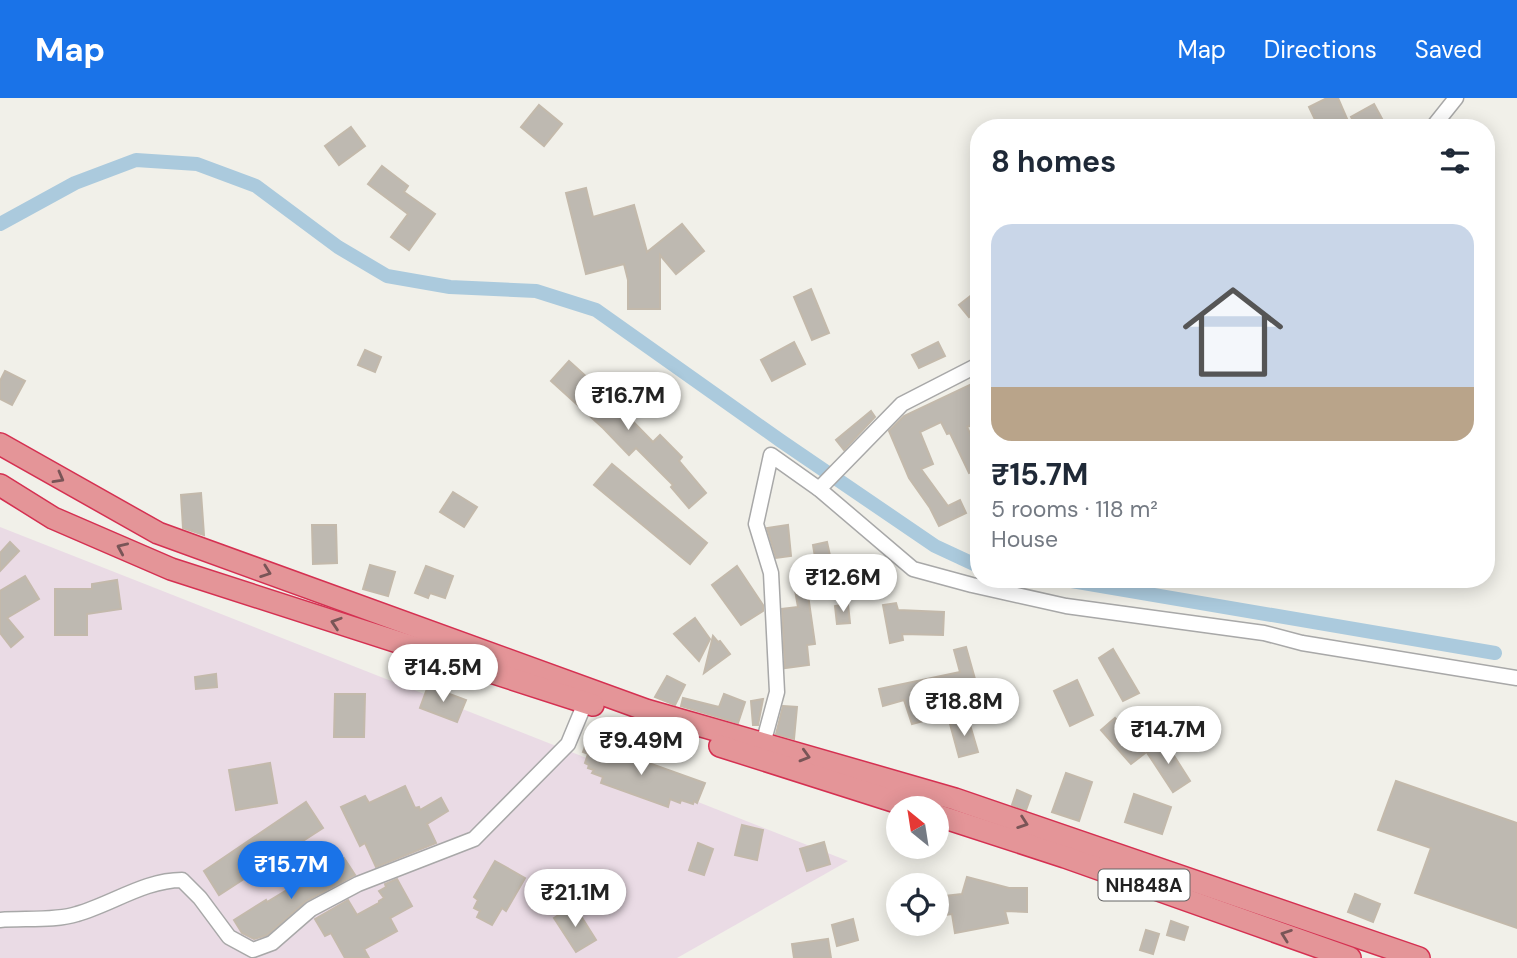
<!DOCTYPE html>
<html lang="en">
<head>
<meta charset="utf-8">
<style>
  body { margin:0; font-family:"DM Sans",sans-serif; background:#f6f6f7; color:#1f2937; height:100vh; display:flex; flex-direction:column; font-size:26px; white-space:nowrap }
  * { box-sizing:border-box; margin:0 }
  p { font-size:23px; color:#747a83 }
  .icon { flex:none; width:38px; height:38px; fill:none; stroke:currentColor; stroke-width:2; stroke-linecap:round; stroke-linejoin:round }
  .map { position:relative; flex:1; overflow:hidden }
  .sheet { position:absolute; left:970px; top:21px; width:525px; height:469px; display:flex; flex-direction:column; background:#fff; border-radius:28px; box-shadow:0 4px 18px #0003 }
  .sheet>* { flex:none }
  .needle { width:46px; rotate:330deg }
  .fabs { position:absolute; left:886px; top:698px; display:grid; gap:14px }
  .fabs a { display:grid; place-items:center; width:63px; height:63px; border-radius:50%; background:#fff; box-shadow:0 4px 18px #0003; font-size:35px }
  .price { position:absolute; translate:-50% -60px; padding:0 16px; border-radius:24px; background:#fff; color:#222; font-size:23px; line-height:46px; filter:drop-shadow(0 2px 4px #0008) }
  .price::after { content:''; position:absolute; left:50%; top:42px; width:21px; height:16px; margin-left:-10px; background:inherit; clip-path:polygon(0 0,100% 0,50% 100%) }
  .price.on { background:#1a73e8; color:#fff }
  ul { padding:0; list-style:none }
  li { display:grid; align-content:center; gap:14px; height:371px; padding:0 21px }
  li+li { border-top:2px solid #e0e1e3 }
  li span { display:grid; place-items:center; height:217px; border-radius:21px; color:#555 }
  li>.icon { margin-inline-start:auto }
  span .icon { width:126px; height:126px; fill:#fffc; stroke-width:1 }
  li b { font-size:30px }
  h2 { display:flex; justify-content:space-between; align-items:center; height:84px; padding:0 21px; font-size:30px }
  header { display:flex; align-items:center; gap:42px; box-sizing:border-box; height:98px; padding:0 35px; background:#1a73e8; color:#fff }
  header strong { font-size:33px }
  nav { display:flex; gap:38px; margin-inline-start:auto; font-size:24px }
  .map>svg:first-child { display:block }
</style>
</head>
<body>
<header>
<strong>Map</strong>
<nav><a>Map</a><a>Directions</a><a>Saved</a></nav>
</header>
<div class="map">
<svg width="1517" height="860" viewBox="0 0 1517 860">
  <rect width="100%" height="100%" fill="#f1f0e9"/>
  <path fill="#eadbe5" d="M0,429L848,763L677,860H0Z"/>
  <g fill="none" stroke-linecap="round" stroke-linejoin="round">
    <g stroke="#abcadd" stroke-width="14">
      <path d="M0,126L75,85L136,62L197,66L256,88L338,149L387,178L450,189L536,193L596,212L781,343L935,448L978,468"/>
      <path d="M1060,481L1495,555"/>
    </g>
  </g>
  <g fill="#beb9b1" stroke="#c3b9ab" stroke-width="2">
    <path d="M1327,0H1338L1351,30H1319L1309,9Z"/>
    <path d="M1374,6L1387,30H1357L1351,19Z"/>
    <path d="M539,7L562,26L544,48L521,29Z"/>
    <path d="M351,29L365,48L339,67L325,48Z"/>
    <path d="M382,68L408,88L404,94L435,116L409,152L391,139L408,116L368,86Z"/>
    <path d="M586,90L593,119L634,107L647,154L682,126L704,153L676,176L660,157V211H628V182L624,166L586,176L566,95Z"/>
    <path d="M811,191L829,235L812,242L794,199Z"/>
    <path d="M978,192V212L969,219L959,207Z"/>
    <path d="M794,244L805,266L772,283L761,262Z"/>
    <path d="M938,244L945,258L919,270L912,257Z"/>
    <path d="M365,252L381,259L375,274L358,267Z"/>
    <path d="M569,263L611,301L653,344L660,337L682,359L679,363L706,395L689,410L671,389L673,387L636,350L629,357L603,330L551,283Z"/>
    <path d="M5,273L25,283L12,307L0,301V283Z"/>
    <path d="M978,283V324L967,329L978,352V371L969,375L950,335L947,336L941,324L920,334L933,366L921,371L948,408L960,402L966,415L939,428L930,410L909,380L889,333L904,318Z"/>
    <path d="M871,313L875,319L844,352L836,342Z"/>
    <path d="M612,366L707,445L690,466L594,387Z"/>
    <path d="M453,394L477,409L464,429L440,414Z"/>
    <path d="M201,395L204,437L183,430L181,397Z"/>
    <path d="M312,427H336L337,465L313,466Z"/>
    <path d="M788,427L791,458L776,460L767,430Z"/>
    <path d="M10,444L19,453L0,473V455Z"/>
    <path d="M827,444L831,462L816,465L813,447Z"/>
    <path d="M370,467L395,474L388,498L363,491Z"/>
    <path d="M426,468L453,478L445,500L430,495L428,500L415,495Z"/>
    <path d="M737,468L763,507V513L741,527L712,487Z"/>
    <path d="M811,471L814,489L807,490L815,546L807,547L809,567L785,570L782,511L798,509L792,475Z"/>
    <path d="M25,478L39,501L7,520L23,539L11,549L0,535V493Z"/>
    <path d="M117,482L121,511L87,516V537H55V491H92V486Z"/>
    <path d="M896,505L898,512L944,514L943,537L902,536L903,542L890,545L883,507Z"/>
    <path d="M848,506L850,525L837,526L835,508Z"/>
    <path d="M695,520L710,541L699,563L674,536Z"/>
    <path d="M713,538L718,544L720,543L730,556L704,575Z"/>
    <path d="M966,549L977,588L936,599L942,618L912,626L904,602L883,608L879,591L960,574L954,552Z"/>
    <path d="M1113,551L1139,595L1123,603L1099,560Z"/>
    <path d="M216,576L217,589L196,591L195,579Z"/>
    <path d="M667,578L685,587L675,607L655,599Z"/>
    <path d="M1077,582L1093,617L1070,628L1054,593Z"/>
    <path d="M428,588L466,602L457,624L420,610Z"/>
    <path d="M335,596H365L364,639H334Z"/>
    <path d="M724,596L745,604L738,625L681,608L683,600L719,609Z"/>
    <path d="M763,601L758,627H753L751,603Z"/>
    <path d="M783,608L797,609L794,641L776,636Z"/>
    <path d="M968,620L978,654L959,659L950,626Z"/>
    <path d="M1115,620L1145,655L1131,666L1101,632Z"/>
    <path d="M1164,642L1190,683L1173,694L1146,653Z"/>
    <path d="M587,643L705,685L697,705L694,703L693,706L681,702L680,705L670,701L668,709L601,685L603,679L592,675L594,672L588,670L589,667L585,665L588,656L583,654Z"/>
    <path d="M270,665L277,705L236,712L229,672Z"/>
    <path d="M1066,675L1092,684L1079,723L1052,714Z"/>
    <path d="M1396,683L1517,725V830L1415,795L1431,750L1378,732Z"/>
    <path d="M405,688L415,710L419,709L420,712L441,700L448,713L427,726L436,745L376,769L365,745L360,748L341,709L365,698L369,705Z"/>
    <path d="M1017,692L1031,698L1026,712L1012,707Z"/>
    <path d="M1134,696L1171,709L1162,736L1125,724Z"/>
    <path d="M306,704L323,730L219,797L204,773Z"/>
    <path d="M742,727L763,732L757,762L735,757Z"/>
    <path d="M824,744L830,766L807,773L800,751Z"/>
    <path d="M698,745L713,751L704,777L689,772Z"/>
    <path d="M344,760L355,777L306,803L267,837L254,841L242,835L234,822L266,802L267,804L302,783L304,785Z"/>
    <path d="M495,763L525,780L506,813L502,810L492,827L477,819L480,813L474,810L478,802L474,799Z"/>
    <path d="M967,779L1009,790H1027V814L1005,813L1008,825L955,835L952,816L936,818V799L962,796Z"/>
    <path d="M397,781L412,808L390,820L397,833L364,851L369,860H345L331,835L325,838L315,821L348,802L357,817L379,805V803L384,800L379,793L386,789L385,786Z"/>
    <path d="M1355,796L1380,806L1373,824L1348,814Z"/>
    <path d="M574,807L596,842L576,854L554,820Z"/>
    <path d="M853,821L858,842L837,848L832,827Z"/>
    <path d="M1171,823L1188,829L1184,842L1167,837Z"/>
    <path d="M1146,832L1159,836L1153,856L1140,852Z"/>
    <path d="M828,841L831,860H794L792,846Z"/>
  </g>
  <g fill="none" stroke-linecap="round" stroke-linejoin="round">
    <g stroke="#a8a8a8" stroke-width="17">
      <g id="minor">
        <path d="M1432,30L1456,0"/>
        <path d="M819,391L902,306L978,267"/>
        <path d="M763,646L777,594L771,475L756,426L771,357L819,391L913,471L972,487L1066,508L1264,535L1302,545L1517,580"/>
        <path d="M0,822C23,820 56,823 77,816C112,806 145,782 182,782L200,800L229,839L253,852L272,845L311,811L358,786L474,741L568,646L585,605"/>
      </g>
    </g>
    <g stroke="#d53051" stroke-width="24">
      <g id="highway">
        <path d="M0,346L158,435L646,612L955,701L1419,860"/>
        <path d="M0,387L53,420L171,471L593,607"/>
        <path d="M720,648L915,710"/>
        <path d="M936,717L1065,759L1350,860"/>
      </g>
    </g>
    <use href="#minor" stroke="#fff" stroke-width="14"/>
    <use href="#highway" stroke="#e49598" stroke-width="21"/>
  </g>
  <defs><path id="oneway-chevron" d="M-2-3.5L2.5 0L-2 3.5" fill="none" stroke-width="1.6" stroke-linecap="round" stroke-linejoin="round" transform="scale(1.75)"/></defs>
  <g stroke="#795557">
    <use href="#oneway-chevron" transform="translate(59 380) rotate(29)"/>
    <use href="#oneway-chevron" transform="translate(122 450) rotate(-156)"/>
    <use href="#oneway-chevron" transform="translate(266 474) rotate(20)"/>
    <use href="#oneway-chevron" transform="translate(336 525) rotate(-162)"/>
    <use href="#oneway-chevron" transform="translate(805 658) rotate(16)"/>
    <use href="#oneway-chevron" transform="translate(1023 725) rotate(19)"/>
    <use href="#oneway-chevron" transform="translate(1286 837) rotate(-160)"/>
  </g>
  <g text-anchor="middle" stroke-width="5" stroke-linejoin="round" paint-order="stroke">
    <rect fill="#fff" stroke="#646464" stroke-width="2" x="1098.5" y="771.5" width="91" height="31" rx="5"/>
    <g font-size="19" font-weight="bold" fill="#212121">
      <text x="1144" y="794">NH848A</text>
    </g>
  </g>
</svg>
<div class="fabs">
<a><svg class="needle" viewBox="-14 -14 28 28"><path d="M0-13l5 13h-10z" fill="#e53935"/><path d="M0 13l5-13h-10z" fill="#747a83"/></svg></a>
<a><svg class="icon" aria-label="locate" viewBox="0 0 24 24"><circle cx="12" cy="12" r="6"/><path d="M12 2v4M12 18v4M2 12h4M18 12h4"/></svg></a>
</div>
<b class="price" style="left:628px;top:334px">₹16.7M</b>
<b class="price" style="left:843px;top:516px">₹12.6M</b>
<b class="price" style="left:443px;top:606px">₹14.5M</b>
<b class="price" style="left:964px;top:640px">₹18.8M</b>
<b class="price" style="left:1168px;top:668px">₹14.7M</b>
<b class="price" style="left:641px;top:679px">₹9.49M</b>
<b class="price on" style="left:291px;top:803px">₹15.7M</b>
<b class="price" style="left:575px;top:831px">₹21.1M</b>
<section class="sheet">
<h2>8 homes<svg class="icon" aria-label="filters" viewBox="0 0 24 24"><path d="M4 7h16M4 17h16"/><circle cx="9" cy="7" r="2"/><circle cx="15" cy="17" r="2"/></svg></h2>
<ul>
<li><span style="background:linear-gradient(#c9d6e8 75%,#b9a48a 0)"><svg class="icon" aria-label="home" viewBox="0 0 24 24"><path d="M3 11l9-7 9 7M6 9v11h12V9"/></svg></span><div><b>₹15.7M</b><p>5 rooms · 118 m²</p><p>House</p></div></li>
</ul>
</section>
</div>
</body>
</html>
